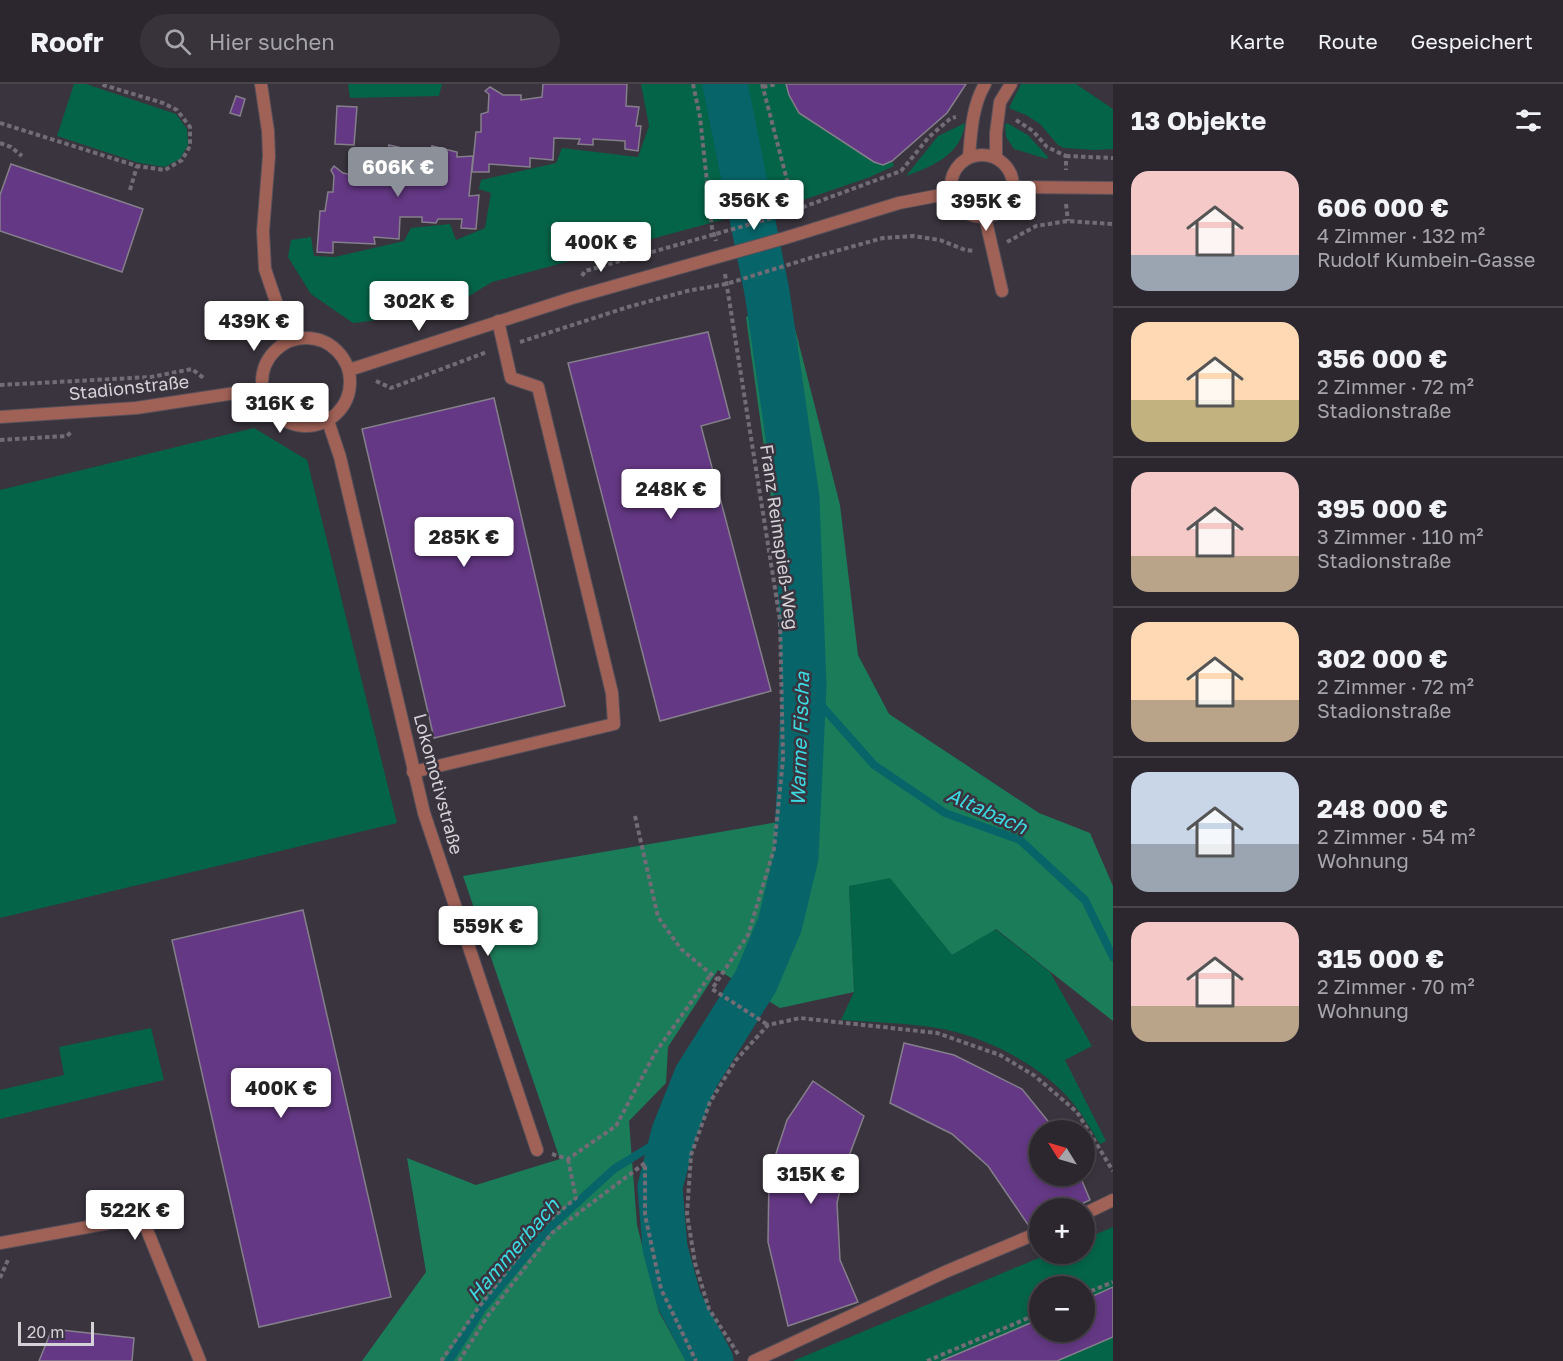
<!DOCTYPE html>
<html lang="de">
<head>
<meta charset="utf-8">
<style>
  body { margin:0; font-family:"Golos Text",sans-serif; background:#38333a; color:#f1f3f6; height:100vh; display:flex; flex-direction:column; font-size:22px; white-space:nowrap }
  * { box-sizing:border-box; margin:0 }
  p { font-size:20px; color:#a6a5aa }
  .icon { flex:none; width:33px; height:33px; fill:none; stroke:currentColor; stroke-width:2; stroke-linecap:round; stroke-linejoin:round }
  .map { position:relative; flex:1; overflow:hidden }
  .drawer { display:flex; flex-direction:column; background:#2c272e; width:450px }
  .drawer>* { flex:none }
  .needle { width:39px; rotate:307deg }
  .controls { position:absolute; left:1029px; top:1036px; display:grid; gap:12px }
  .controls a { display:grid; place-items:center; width:66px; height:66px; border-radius:50%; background:#2c272e; box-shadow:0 3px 9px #0003,0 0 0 2px #48444a; font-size:30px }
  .scale { position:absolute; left:18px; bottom:15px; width:76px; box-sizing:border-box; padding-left:6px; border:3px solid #d4d1d7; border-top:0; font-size:16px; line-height:21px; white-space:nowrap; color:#d4d1d7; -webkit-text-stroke:4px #3a343e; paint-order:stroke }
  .price { position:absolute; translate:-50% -51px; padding:0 14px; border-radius:6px; background:#fff; color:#222; font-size:20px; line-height:39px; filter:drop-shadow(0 2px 3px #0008) }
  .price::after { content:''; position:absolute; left:50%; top:36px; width:18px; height:14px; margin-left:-9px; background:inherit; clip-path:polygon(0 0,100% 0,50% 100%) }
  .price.current { background:#8c9099; color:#fff }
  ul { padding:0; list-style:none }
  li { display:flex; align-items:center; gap:18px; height:150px; padding:0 18px }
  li+li { border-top:2px solid #48444a }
  li span { display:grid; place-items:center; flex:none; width:168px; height:120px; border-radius:18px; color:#555 }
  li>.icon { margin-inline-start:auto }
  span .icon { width:72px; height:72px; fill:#fffc; stroke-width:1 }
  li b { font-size:26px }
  h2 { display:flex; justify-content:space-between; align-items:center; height:72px; padding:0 18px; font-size:26px }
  header { display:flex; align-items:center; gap:36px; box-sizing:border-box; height:84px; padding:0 30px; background:#2c272e; border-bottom:2px solid #48444a }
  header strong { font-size:28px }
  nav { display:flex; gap:33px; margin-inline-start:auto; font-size:21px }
  .search { width:420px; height:54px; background:#38333a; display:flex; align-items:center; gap:15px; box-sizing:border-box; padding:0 21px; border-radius:33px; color:#a6a5aa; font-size:22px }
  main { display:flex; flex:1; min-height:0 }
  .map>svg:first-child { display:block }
</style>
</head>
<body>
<header>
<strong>Roofr</strong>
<div class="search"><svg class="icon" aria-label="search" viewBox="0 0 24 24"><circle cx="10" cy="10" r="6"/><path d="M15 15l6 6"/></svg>Hier suchen</div>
<nav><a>Karte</a><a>Route</a><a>Gespeichert</a></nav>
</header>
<main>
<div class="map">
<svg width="1113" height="1277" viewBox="0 0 1113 1277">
  <rect width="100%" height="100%" fill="#3a343e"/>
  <g fill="#046447" fill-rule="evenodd">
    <path d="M74,0H86L176,30L187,45L188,61L180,75L165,83L139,79L57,52Z"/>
    <path d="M348,0H442L439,12L350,14Z"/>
    <path d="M641,0H718L744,130L492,198L443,228L353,239L311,210L288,173L291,156L311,153L314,172L335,173L404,157L411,144L450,140L456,156L485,144L491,109L479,105L481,96L556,79L562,64L638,73L649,42Z"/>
    <path d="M732,0H786L874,78L883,81L892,77L894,82L870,93L757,132Z"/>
    <path d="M1021,0H1076L1113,25V65L1095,66L1064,64L1058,61L1040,40L1026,31L1009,24Z"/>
    <path d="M965,39C961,71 933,82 906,92L938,52Z"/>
    <path d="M1007,39L1028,51L1048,73L1047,75L1014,65L1006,53L1005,41Z"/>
    <path d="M254,344L307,376L397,739L0,834V406Z"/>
    <path d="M890,793L952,871L995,845L1050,888L1092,962L1065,976L1106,1057L1100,1060C1091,1046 1083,1031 1072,1018C1043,982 983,951 937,944C906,939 873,938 841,936L854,908L849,802Z"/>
    <path d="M151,944L164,996L0,1035V1006L64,991L59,963Z"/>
    <path d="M1113,1143V1277H793L1048,1170H1084L1085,1155ZM1040,1203H1084V1248H1040Z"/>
  </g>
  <path fill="#1b7c5a" d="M788,217L840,421L858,571L889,630L1039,729L1090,749L1113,802V937L996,845L952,871L890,794L849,802L854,908L780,924L718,886L668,963L666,999L629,1037L637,1141L659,1228L686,1277H362L426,1188L407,1074L476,1101L560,1075L463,792L784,737L788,537L746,233Z"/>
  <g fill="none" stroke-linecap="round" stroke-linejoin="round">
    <g stroke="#076468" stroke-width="8">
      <path d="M804,602L874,681L945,729L1020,756L1085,816L1113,873"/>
      <path d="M449,1277L482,1225L548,1145L614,1085L674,1048"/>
    </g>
    <path stroke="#076468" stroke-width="45" d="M711,1277L679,1216L665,1164L660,1103L674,1048L696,993L756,897L780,840L796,773L804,602L797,414L767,208L725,0"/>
  </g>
  <g fill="#643884" stroke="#857f8b" stroke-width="1.5">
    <path d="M543,0H627L626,22L639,23L636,42H641L638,67L625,65V57L593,55V61L578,60L580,55L554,54L553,76L530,74V83L489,80V88H472L476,48H481V30L488,28L489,10L485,7L490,3L503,11H521V16L542,13Z"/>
    <path d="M786,0H966L947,29L892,77L883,81L874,78L799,29L789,11Z"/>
    <path d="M236,12L245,15L240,32L230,29Z"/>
    <path d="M337,22L357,23L354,61L335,60Z"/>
    <path d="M389,61L402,64L418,65L420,71H429L432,62L457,68V73L473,72L469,112L479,111L476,145L461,144L462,135H438L436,139L422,138V133H400L399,155L374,153L375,160L333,158V169L317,168L320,127H325L328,108H333L334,92L331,86L334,82L343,89L365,93L366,96H385Z"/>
    <path d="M11,80L143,125L122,188L0,147V111Z"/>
    <path d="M708,248L730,334L701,342L771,607L660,637L568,279Z"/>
    <path d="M494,314L565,622L434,654L362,345Z"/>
    <path d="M303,826L391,1213L259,1243L172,856Z"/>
    <path d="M904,959L954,971L1022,1005L1056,1047H1040V1092H1080L1090,1116L1071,1125H1040V1141L1031,1145L988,1082L952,1050L890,1019Z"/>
    <path d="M813,997L864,1032L846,1080L837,1119L840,1176L858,1218L788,1242L768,1158L769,1091L787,1036Z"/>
    <path d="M1113,1203V1253L1057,1277H941L1040,1235V1248H1084V1216Z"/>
    <path d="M52,1245L134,1254L132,1277H39Z"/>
  </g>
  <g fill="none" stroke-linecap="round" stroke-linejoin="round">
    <g stroke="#56505a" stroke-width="14">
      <g id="service">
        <path d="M969,73C971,49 972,22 985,0"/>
        <path d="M996,73V49L1000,18L1011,0"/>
        <path d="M985,133L1002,207"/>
        <path d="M413,688L614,640L612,609L538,303L511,294L498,237"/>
        <path d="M1084,1130L1113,1116"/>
        <path d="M754,1277L945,1188L1040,1148"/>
      </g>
    </g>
    <g stroke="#56505a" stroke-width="14">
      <g id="minor">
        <path d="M261,0L268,47L269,72L263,147L265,185L289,256"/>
        <path d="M328,337L340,373L424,729L537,1066"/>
        <path d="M0,1159L126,1136L145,1141L200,1277"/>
      </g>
    </g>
    <g stroke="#56505a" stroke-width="14">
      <g id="tertiary">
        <circle cx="982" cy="102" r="31"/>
        <path d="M1014,103L1113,104"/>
        <circle cx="306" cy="298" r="44"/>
        <path d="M349,286L572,214L785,154L899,119L951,109"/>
        <path d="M0,333L136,324L262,305"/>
      </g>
    </g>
    <g stroke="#716c75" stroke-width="4" stroke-dasharray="4.5 3" stroke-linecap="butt">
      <path d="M693,0L700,33L712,144L716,157"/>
      <path d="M762,0L795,127"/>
      <path d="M763,3L777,0"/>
      <path d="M1016,36L1033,47L1047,63L1066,72V86"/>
      <path d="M0,39L137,82L165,86L182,76L190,62V43L177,26L163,19L100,0"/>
      <path d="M0,59L11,63L22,72"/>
      <path d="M1066,72L1113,74"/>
      <path d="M130,106L137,82"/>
      <path d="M1066,120L1068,137"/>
      <path d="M1007,158L1036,142L1068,137L1113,140"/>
      <path d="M725,190L780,536L783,675L774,765L748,851L712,905L768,941"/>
      <path d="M582,192L585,187L779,132L901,87L929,53L951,34L956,33"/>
      <path d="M249,236L259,227"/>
      <path d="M520,258L628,223L687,207L726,200L807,175L883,154L913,152L940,156L965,166L975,167"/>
      <path d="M376,297L391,304L487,268"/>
      <path d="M0,301L151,293L192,285L205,295"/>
      <path d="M0,356L67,352L72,347"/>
      <path d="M635,732L658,833L681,865L718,896"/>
      <path d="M552,1070L568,1075L616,1042L655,969L711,890"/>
      <path d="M0,1194L8,1176"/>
      <path d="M1084,1210L1113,1198"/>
      <path d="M738,1270L709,1225L695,1179L687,1130L691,1071L710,1018L736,976L768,941L800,934L937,949L1000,971L1035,992L1077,1028L1113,1087"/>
      <path d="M441,1277L476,1227L541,1143L576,1114L568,1075"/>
      <path d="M459,1277L489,1230L552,1149L645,1079V1131L661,1205L696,1277"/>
      <path d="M927,1277L1040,1229"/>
    </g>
    <use href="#service" stroke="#a06156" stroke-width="12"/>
    <use href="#minor" stroke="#a06156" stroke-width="12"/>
    <use href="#tertiary" stroke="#a06156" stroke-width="12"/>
  </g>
  <g text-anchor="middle" stroke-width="5" stroke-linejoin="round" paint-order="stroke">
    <g font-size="18" fill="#d4d1d7" stroke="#3a343e">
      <text transform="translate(129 304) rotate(-6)" y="6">Stadionstraße</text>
      <text transform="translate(779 453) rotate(82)" y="6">Franz Reimspieß-Weg</text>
      <text transform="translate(438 700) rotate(75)" y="6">Lokomotivstraße</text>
    </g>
    <g font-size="20" font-style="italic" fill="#3cdae2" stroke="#3a343e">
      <text transform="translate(800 655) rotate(-88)" y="7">Warme Fischa</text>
      <text transform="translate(987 727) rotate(24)" y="7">Altabach</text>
      <text transform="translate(513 1166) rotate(-49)" y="7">Hammerbach</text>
    </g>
  </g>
</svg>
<div class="controls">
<a><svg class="needle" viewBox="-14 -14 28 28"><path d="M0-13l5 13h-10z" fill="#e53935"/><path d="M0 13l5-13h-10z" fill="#a6a5aa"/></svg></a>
<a>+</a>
<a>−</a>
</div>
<div class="scale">20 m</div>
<b class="price current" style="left:398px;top:114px">606K €</b>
<b class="price" style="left:754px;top:147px">356K €</b>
<b class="price" style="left:986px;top:148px">395K €</b>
<b class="price" style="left:601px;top:189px">400K €</b>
<b class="price" style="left:419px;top:248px">302K €</b>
<b class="price" style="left:254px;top:268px">439K €</b>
<b class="price" style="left:280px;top:350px">316K €</b>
<b class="price" style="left:671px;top:436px">248K €</b>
<b class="price" style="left:464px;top:484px">285K €</b>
<b class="price" style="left:488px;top:873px">559K €</b>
<b class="price" style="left:281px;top:1035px">400K €</b>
<b class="price" style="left:811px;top:1121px">315K €</b>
<b class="price" style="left:135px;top:1157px">522K €</b>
</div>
<section class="drawer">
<h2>13 Objekte<svg class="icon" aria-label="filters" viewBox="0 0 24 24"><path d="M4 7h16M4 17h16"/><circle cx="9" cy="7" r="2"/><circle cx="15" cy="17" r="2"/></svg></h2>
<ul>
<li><span style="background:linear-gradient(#f6c9c9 70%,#9aa5b1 0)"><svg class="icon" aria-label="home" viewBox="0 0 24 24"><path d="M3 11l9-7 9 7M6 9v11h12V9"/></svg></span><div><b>606 000 €</b><p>4 Zimmer · 132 m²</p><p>Rudolf Kumbein-Gasse</p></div></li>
<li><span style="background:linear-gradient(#ffd9b3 65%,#c2b280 0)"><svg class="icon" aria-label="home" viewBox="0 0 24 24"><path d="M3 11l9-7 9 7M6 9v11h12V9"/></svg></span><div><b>356 000 €</b><p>2 Zimmer · 72 m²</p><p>Stadionstraße</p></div></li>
<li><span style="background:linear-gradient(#f6c9c9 70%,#b9a48a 0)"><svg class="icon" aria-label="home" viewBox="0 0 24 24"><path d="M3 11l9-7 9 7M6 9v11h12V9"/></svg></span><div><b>395 000 €</b><p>3 Zimmer · 110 m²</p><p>Stadionstraße</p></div></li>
<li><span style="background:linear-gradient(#ffd9b3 65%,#b9a48a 0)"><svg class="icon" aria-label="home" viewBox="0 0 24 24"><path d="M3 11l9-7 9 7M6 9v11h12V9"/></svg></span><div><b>302 000 €</b><p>2 Zimmer · 72 m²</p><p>Stadionstraße</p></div></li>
<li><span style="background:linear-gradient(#c9d6e8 60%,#9aa5b1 0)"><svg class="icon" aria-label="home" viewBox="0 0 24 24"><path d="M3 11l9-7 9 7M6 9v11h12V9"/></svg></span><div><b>248 000 €</b><p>2 Zimmer · 54 m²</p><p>Wohnung</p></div></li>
<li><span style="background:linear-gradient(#f6c9c9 70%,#b9a48a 0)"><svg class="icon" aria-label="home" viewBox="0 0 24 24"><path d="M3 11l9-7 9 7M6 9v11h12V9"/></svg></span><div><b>315 000 €</b><p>2 Zimmer · 70 m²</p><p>Wohnung</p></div></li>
</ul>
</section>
</main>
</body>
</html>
